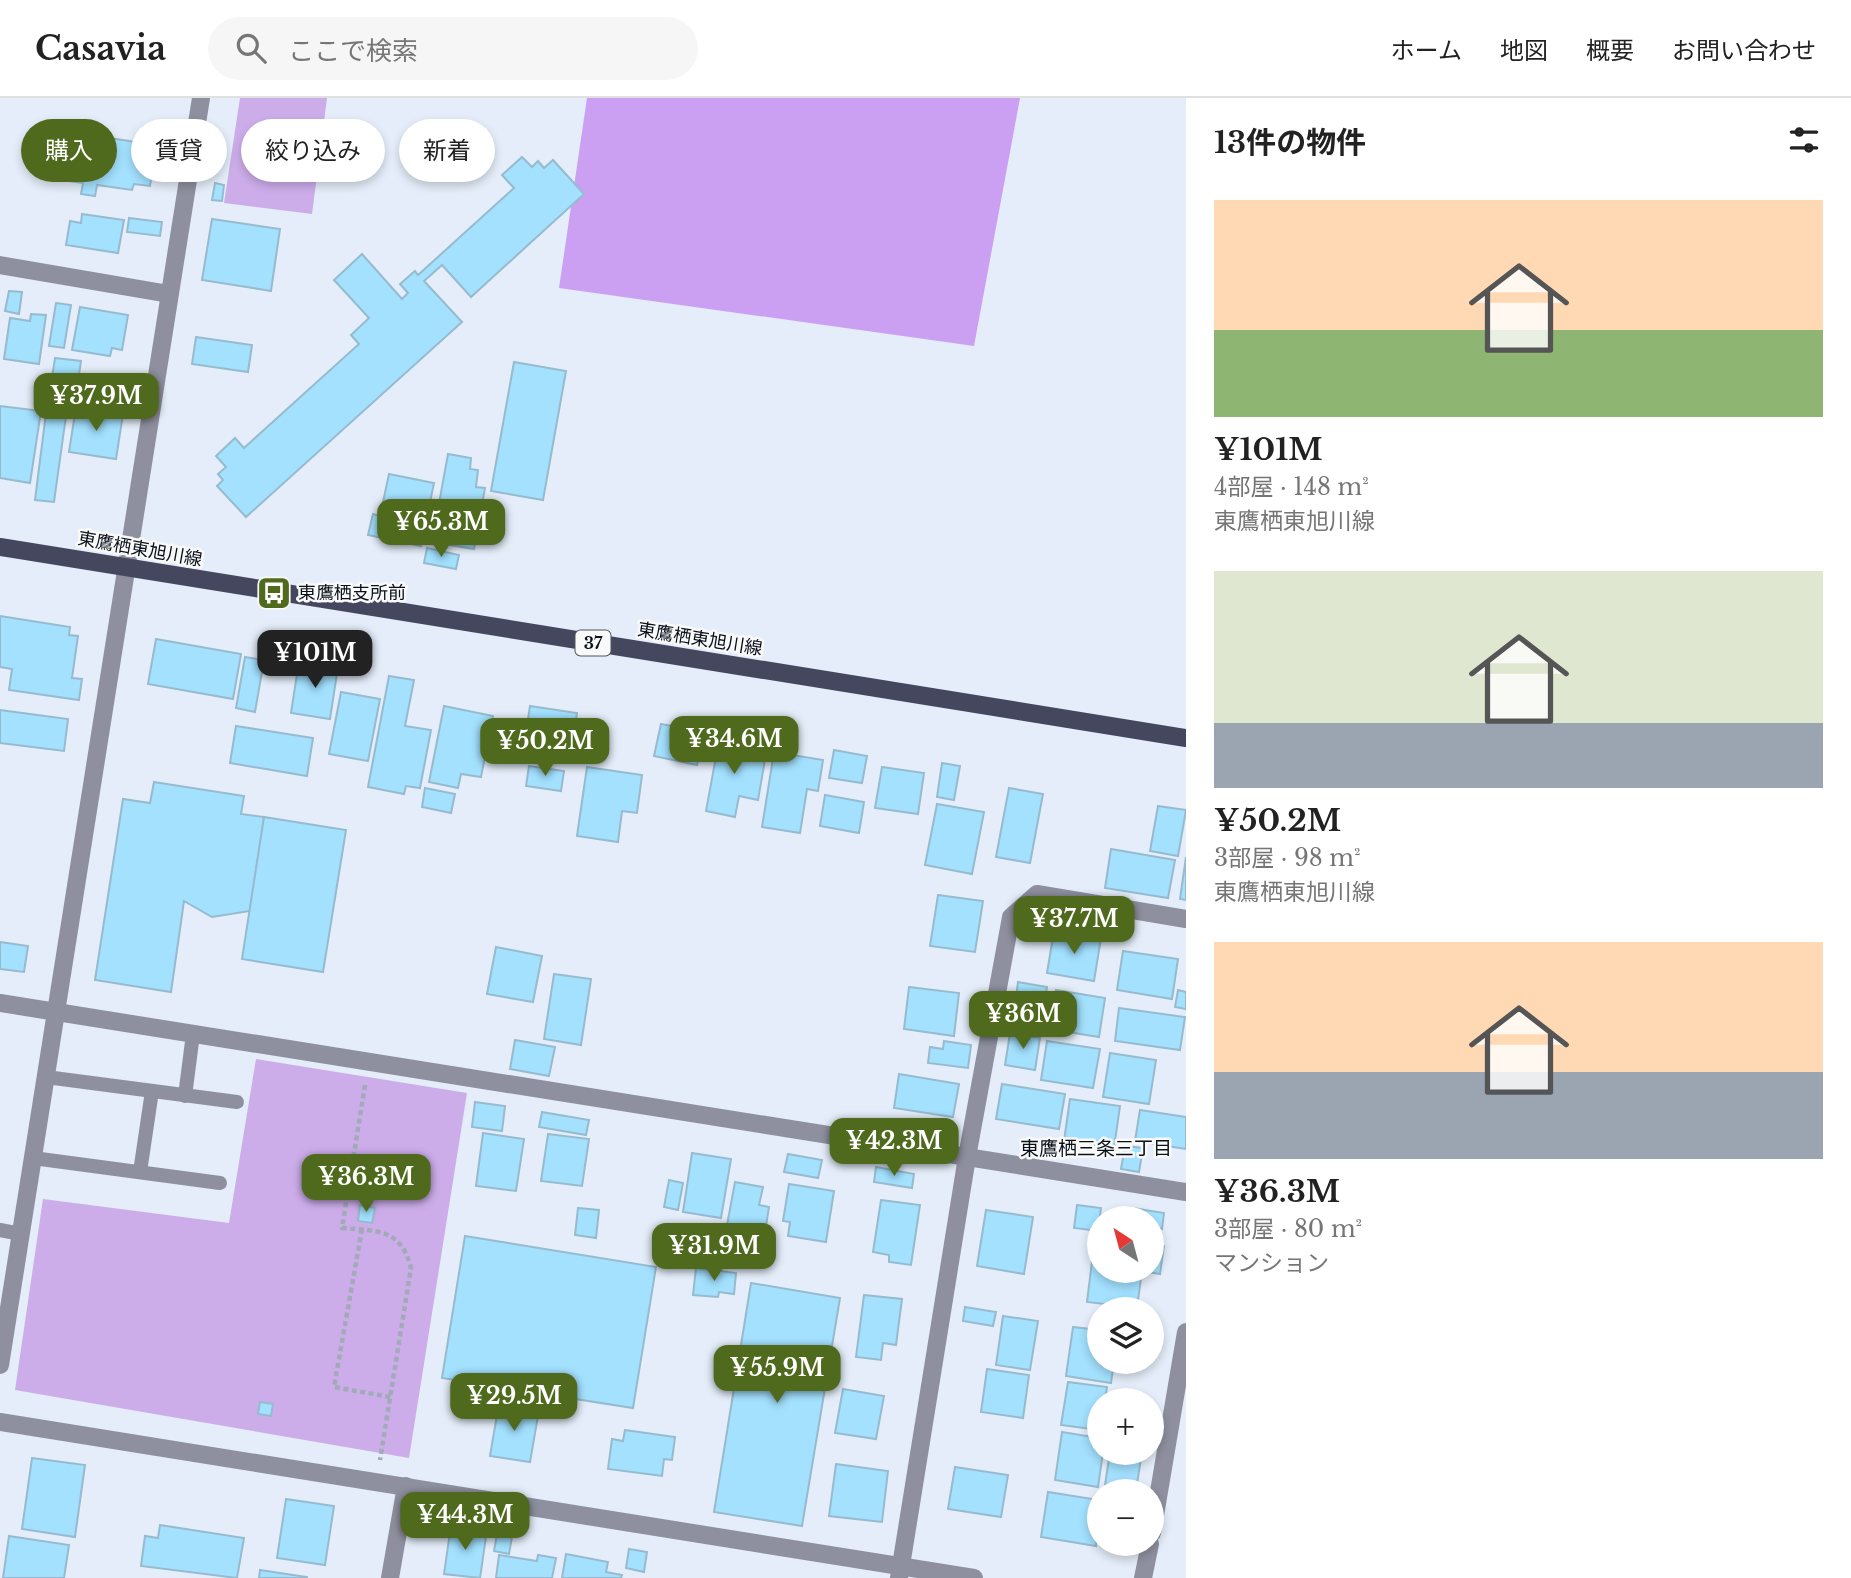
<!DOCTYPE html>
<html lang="ja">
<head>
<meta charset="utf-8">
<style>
  body { margin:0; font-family:"Libre Baskerville","Noto Sans JP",serif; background:#f6f6f6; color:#222; height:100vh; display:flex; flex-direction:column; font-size:26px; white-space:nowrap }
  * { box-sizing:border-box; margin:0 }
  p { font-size:23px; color:#767676 }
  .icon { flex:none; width:38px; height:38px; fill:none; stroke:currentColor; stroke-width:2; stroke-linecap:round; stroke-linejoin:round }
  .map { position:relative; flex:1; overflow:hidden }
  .side { display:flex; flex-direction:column; background:#fff; width:665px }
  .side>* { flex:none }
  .top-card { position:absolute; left:21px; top:21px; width:665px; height:63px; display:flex; gap:14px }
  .needle { width:46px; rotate:324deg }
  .controls { position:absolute; left:1087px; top:1108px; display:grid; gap:14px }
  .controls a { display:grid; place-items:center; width:77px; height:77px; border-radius:50%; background:#fff; box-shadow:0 4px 10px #0003; font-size:35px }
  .price { position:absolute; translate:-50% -60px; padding:0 16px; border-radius:14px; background:#4f6a1c; color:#fff; font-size:23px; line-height:46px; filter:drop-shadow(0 2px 4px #0008) }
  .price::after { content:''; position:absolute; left:50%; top:42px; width:21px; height:16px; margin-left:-10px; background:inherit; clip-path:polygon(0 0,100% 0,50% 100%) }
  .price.active { background:#222; color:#fff }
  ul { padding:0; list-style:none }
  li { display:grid; align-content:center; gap:14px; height:371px; padding:0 28px }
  li span { display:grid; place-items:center; height:217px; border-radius:0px; color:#555 }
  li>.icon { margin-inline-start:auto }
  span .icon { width:126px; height:126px; fill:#fffc; stroke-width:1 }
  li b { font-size:30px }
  h2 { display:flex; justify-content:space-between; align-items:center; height:84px; padding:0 28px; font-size:30px }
  .pill { padding:0 24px; border-radius:32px; background:#fff; box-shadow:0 4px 10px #0003; font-size:24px; line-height:63px }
  .pill.active { background:#4f6a1c; color:#fff }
  header { display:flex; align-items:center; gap:42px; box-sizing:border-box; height:98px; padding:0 35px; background:#fff; border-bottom:2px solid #e0e0e0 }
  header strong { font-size:33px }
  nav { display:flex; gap:38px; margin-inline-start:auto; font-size:24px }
  .search { width:490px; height:63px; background:#f6f6f6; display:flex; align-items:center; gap:18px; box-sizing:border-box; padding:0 24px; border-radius:38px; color:#767676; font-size:26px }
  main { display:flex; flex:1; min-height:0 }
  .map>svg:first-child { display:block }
</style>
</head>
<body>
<header>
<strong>Casavia</strong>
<div class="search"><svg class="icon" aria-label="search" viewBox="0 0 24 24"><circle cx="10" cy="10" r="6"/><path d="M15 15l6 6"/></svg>ここで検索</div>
<nav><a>ホーム</a><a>地図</a><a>概要</a><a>お問い合わせ</a></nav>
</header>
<main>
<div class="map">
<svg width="1186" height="1480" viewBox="0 0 1186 1480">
  <rect width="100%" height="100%" fill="#e4edf9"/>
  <g fill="#ccadea">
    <path d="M240,0H327L312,116L224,105Z"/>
    <path d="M256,961L467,995L409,1360L15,1292L43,1101L229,1125Z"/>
  </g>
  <path fill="#cba0f3" d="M587,0H1020L974,248L559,190Z"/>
  <g fill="#a3e1ff" stroke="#96bbce" stroke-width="2">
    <path d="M70,34L156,47L150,88L134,86L132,92L97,87L95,98L81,96L83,85L62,82Z"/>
    <path d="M522,59L532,69L538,63L544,70L553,62L584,96L471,199L442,167L424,183L462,224L246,419L217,388L223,382L218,376L226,369L216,358L235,340L244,350L359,246L351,237L369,220L334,182L362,156L402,201L408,195L400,186L415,173L418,177L514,90L502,77Z"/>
    <path d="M215,85L224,87L222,103L212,102Z"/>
    <path d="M82,116L124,122L118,155L66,147L70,123L81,125Z"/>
    <path d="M129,120L162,124L160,138L127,134Z"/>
    <path d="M212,121L280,131L271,193L202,182Z"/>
    <path d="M9,193L22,194L19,216L5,213Z"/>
    <path d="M56,205L71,207L64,250L49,248Z"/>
    <path d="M80,209L128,217L122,252L112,250L110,258L72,252Z"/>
    <path d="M31,216L46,217L39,266L4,261L10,220L30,223Z"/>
    <path d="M196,239L252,247L248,274L192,266Z"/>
    <path d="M55,260L81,263L77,290L51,286Z"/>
    <path d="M514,264L566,273L543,402L491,393Z"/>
    <path d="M0,308L41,313L30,385L0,380Z"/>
    <path d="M76,309L123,316L116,361L69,354Z"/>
    <path d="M46,315L66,318L54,404L35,402Z"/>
    <path d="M448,356L471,360L470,371L478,372L476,389L485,390L474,451L432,444Z"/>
    <path d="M389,376L434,385L421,448L368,437L373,416L380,418Z"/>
    <path d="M427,450L459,457L456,471L424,465Z"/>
    <path d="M0,518L70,529L69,537L78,538L72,580L82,581L79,602L9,592L12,571L0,569Z"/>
    <path d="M156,541L241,556L233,601L148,586Z"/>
    <path d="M245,559L264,562L255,614L236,610Z"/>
    <path d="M299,563L338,569L330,621L291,615Z"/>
    <path d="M389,578L414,582L405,628L431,632L420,690L406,688L404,696L368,689Z"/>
    <path d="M341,594L380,601L368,663L329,656Z"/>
    <path d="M444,608L493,618L481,679L461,676L458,690L429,684Z"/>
    <path d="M530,608L577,615L570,661L523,654Z"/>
    <path d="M0,612L68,621L64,653L0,645Z"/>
    <path d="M661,626L704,634L697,667L654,658Z"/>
    <path d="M236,628L313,640L307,678L230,665Z"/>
    <path d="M720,637L744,641L742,651L766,656L758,702L739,698L735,719L706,713Z"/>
    <path d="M834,652L867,658L862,685L829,680Z"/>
    <path d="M774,654L823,662L818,693L807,691L800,735L762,729Z"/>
    <path d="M942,665L960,668L954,702L937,699Z"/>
    <path d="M529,668L564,673L561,693L526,688Z"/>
    <path d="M587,669L642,677L637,715L622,713L618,744L577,738Z"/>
    <path d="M882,669L924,675L918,716L875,710Z"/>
    <path d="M154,684L244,698L241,716L264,719L250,813L212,819L184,803L171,894L95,882L123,701L150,705Z"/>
    <path d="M425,690L455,696L451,715L422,709Z"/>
    <path d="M1009,690L1043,696L1030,765L996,759Z"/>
    <path d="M825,697L864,704L859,735L820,728Z"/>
    <path d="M937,706L984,714L972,776L925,767Z"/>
    <path d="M1158,708L1186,712L1178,758L1150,753Z"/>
    <path d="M264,719L346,732L323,874L242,861Z"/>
    <path d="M1111,751L1175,762L1168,800L1105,790Z"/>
    <path d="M1186,759V802L1180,801Z"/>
    <path d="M938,797L983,803L975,854L930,848Z"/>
    <path d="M1054,833L1101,840L1094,883L1047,875Z"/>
    <path d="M0,844L28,848L24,874L0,871Z"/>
    <path d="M496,849L542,858L533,904L487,896Z"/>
    <path d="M1123,853L1178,861L1172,901L1117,892Z"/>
    <path d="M554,876L591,881L581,947L544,941Z"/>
    <path d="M1018,884L1047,889L1043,911L1015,907Z"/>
    <path d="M909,889L959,895L954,938L904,931Z"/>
    <path d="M1056,892L1105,900L1099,939L1049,931Z"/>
    <path d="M1178,892L1186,894V911L1175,909Z"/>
    <path d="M1119,910L1185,919L1180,952L1115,943Z"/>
    <path d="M1010,935L1040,940L1035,972L1005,967Z"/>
    <path d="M515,942L555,949L549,978L510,971Z"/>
    <path d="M944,943L971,947L968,970L928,965L930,949L943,951Z"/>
    <path d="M1047,943L1100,951L1093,990L1041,982Z"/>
    <path d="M1110,955L1156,962L1149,1006L1103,999Z"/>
    <path d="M899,976L959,986L953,1019L894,1010Z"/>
    <path d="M1002,986L1065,996L1059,1031L996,1021Z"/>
    <path d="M1070,1001L1120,1008L1114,1050L1064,1043Z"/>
    <path d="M475,1004L505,1008L502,1033L472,1029Z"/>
    <path d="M1140,1012L1186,1019V1051L1135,1043Z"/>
    <path d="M542,1014L589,1022L586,1037L539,1029Z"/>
    <path d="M483,1035L524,1041L516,1093L476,1088Z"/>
    <path d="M548,1036L589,1041L582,1088L541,1083Z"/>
    <path d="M1125,1048L1143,1050L1139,1074L1121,1071Z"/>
    <path d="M692,1055L731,1061L721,1120L683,1114Z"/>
    <path d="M788,1056L822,1062L818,1080L784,1074Z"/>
    <path d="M876,1069L914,1076L912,1090L874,1084Z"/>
    <path d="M669,1082L683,1085L678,1112L664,1109Z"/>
    <path d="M735,1084L763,1089L759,1107L769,1109L763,1147L751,1145L750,1154L723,1149Z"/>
    <path d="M789,1086L834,1093L826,1144L788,1138L790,1124L783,1123Z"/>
    <path d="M881,1102L920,1107L911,1167L889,1164V1157L873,1154Z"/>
    <path d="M360,1107L375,1110L372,1125L358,1123Z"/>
    <path d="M1077,1107L1101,1110L1098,1133L1074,1130Z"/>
    <path d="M1127,1109L1164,1115L1162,1131L1152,1129V1120H1125Z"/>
    <path d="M578,1110L599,1112L596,1140L575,1137Z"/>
    <path d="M986,1112L1033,1119L1024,1176L977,1168Z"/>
    <path d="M465,1138L656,1169L633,1310L442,1280Z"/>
    <path d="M1095,1139H1099V1172H1152V1146L1164,1148L1160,1176L1142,1173L1137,1210L1087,1204Z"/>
    <path d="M696,1170L736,1175L734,1196L719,1194L718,1199L693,1197Z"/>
    <path d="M751,1185L840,1200L802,1428L714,1414Z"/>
    <path d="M864,1197L902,1201L896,1247L883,1245L881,1262L856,1259Z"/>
    <path d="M965,1209L996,1214L993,1228L963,1223Z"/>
    <path d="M1003,1218L1038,1223L1030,1272L996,1267Z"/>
    <path d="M1073,1229L1099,1232V1264H1114L1111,1285L1066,1278Z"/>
    <path d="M987,1271L1029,1277L1023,1320L981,1314Z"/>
    <path d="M1068,1284L1107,1289L1105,1302H1099V1332L1061,1327Z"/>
    <path d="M843,1291L884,1298L876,1341L835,1335Z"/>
    <path d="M260,1304L273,1306L271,1318L258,1316Z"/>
    <path d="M499,1305L539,1312L530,1364L490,1358Z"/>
    <path d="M625,1332L675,1339L672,1362L664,1361L662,1378L608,1371L612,1341L623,1343Z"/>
    <path d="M1062,1334L1099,1340V1354H1103L1098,1389L1055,1382Z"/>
    <path d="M1110,1354H1142L1136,1392L1105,1387Z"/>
    <path d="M32,1360L85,1367L75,1439L22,1431Z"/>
    <path d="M836,1366L888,1373L882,1424L829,1418Z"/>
    <path d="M955,1369L1008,1377L1001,1419L948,1411Z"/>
    <path d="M1048,1394L1099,1402L1096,1448L1041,1439Z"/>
    <path d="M286,1401L334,1408L325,1467L277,1460Z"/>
    <path d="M160,1427L244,1440L237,1480L141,1468L145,1438L158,1440Z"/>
    <path d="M451,1427L487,1432L480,1480L444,1476Z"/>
    <path d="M498,1430L513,1433L509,1456L494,1453Z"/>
    <path d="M9,1438L69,1447L64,1480H3Z"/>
    <path d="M629,1451L647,1454L644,1474L626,1470Z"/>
    <path d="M566,1456L608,1464L606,1474L622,1477L621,1480H562Z"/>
    <path d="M499,1457L537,1463L538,1457L556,1460L552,1480H496Z"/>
    <path d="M260,1472L307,1479V1480H259Z"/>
  </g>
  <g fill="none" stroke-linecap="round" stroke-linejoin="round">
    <g stroke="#a1aab6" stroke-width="4.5" stroke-dasharray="5 3.5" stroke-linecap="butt">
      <path d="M365,987L342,1130C377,1133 401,1130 411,1170L380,1362"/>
      <path d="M362,1131L334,1289L390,1299"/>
    </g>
    <g stroke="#8f909f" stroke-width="14">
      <path d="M46,979L237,1004"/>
      <path d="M185,998L193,936"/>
      <path d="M33,1060L220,1085"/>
      <path d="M140,1074L152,993"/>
      <path d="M0,1132L21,1136"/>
    </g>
    <g stroke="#8f909f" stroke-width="18">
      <path d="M0,167L169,196"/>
      <path d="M0,905L1186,1094"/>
      <path d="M0,1267L201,0"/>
      <path d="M0,1324L974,1480"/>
      <path d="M1152,1435L1186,1234"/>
      <path d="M390,1480L406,1388"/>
      <path d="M899,1480L967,1059L1011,819L1037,796L1186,821"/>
      <path d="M1143,1480L1150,1446"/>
    </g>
    <path stroke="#45475f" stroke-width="18" d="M0,449L1186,640"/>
  </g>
  <defs>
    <g id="bus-square" transform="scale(1.75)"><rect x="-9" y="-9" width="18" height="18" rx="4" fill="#4f6a1c" stroke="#f9f9f9"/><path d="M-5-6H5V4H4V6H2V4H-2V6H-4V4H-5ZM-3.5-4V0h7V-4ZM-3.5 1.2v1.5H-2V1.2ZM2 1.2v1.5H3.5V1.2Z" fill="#fff"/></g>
  </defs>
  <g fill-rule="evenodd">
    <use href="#bus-square" x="274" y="495"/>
  </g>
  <g text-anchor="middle" stroke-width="5" stroke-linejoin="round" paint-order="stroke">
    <rect fill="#f9f9f9" stroke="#50565d" stroke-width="2" x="575.5" y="532.5" width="35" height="25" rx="5"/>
    <g font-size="16" font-weight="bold" fill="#08101a">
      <text x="593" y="551">37</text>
    </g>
    <g font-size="18" fill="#08101a" stroke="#f9f9f9">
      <text transform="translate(140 451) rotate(10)" y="6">東鷹栖東旭川線</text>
      <text transform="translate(700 541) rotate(9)" y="6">東鷹栖東旭川線</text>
    </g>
    <g font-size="18" fill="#08101a" stroke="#f9f9f9" text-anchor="start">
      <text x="298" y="501">東鷹栖支所前</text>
    </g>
    <g font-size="19" fill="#08101a" stroke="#f9f9f9">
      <text x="1096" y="1057">東鷹栖三条三丁目</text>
    </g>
  </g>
</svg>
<div class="controls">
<a><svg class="needle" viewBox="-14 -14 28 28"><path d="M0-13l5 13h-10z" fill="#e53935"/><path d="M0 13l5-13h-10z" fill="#767676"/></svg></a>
<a><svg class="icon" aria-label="layers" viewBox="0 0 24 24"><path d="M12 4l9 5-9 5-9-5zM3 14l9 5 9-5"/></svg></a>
<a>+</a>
<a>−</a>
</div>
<b class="price" style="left:96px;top:335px">¥37.9M</b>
<b class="price" style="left:441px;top:461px">¥65.3M</b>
<b class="price active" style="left:315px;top:592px">¥101M</b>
<b class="price" style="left:734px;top:678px">¥34.6M</b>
<b class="price" style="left:545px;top:680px">¥50.2M</b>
<b class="price" style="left:1074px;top:858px">¥37.7M</b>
<b class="price" style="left:1023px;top:953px">¥36M</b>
<b class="price" style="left:894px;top:1080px">¥42.3M</b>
<b class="price" style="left:366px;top:1116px">¥36.3M</b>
<b class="price" style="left:714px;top:1185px">¥31.9M</b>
<b class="price" style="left:777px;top:1307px">¥55.9M</b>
<b class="price" style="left:514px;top:1335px">¥29.5M</b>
<b class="price" style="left:465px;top:1454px">¥44.3M</b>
<div class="top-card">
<a class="pill active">購入</a>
<a class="pill">賃貸</a>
<a class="pill">絞り込み</a>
<a class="pill">新着</a>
</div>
</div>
<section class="side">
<h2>13件の物件<svg class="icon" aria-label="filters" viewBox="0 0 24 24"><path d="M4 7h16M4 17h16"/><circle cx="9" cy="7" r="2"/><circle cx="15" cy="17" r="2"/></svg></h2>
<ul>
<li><span style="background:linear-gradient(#ffd9b3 60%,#8fb573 0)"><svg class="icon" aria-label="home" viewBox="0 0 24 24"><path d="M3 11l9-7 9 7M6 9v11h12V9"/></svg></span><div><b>¥101M</b><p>4部屋 · 148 m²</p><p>東鷹栖東旭川線</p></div></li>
<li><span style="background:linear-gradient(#dfe7d0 70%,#9aa5b1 0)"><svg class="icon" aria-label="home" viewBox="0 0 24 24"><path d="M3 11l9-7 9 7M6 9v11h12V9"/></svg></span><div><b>¥50.2M</b><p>3部屋 · 98 m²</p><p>東鷹栖東旭川線</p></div></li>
<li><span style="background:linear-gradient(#ffd9b3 60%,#9aa5b1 0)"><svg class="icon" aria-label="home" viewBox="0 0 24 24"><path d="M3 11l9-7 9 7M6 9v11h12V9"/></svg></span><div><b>¥36.3M</b><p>3部屋 · 80 m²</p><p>マンション</p></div></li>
</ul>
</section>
</main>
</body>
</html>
